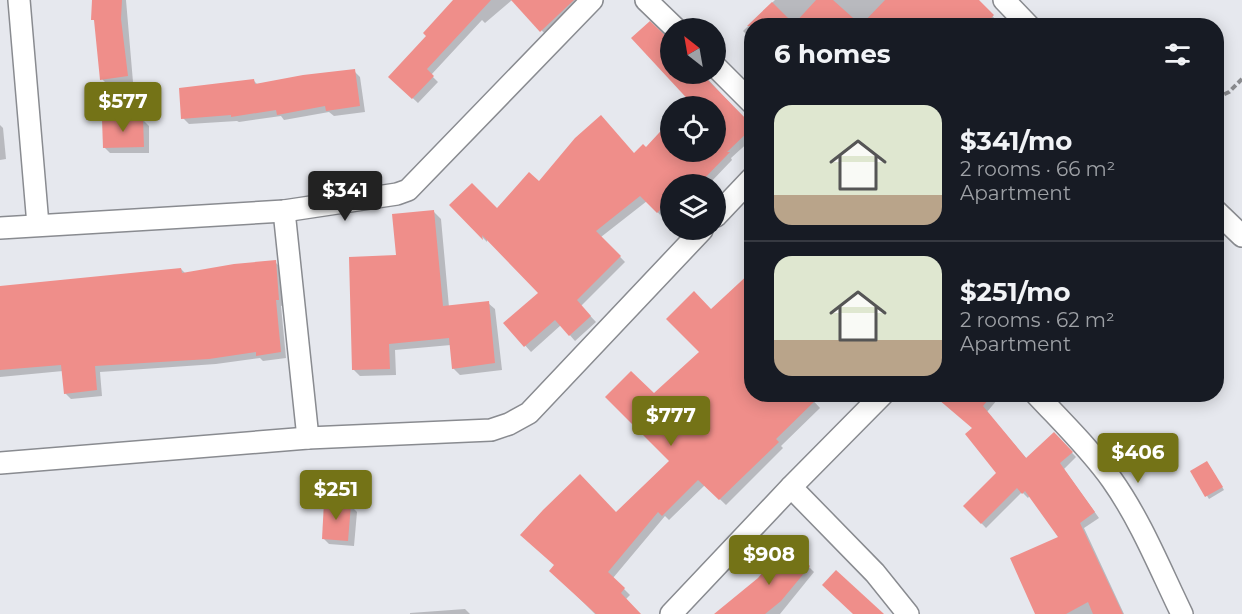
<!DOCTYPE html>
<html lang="en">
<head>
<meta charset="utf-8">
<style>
  body { margin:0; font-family:Montserrat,sans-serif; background:#20242c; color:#f1f3f6; height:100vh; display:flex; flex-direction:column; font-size:22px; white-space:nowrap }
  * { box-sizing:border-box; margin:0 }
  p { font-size:20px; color:#9ea1a6 }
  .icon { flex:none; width:33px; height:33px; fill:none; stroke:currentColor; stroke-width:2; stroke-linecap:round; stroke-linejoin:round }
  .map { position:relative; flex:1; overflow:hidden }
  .side { position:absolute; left:744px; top:18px; width:480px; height:384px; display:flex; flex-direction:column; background:#171b24; border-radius:24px; box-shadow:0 3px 15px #0003 }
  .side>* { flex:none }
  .needle { width:39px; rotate:329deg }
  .controls { position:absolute; left:660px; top:18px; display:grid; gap:12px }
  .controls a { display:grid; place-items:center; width:66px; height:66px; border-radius:50%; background:#171b24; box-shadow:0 3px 15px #0003; font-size:30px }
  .price { position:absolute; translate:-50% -51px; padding:0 14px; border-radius:6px; background:#747317; color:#fff; font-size:20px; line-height:39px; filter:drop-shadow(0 2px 3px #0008) }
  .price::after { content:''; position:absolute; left:50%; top:36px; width:18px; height:14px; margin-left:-9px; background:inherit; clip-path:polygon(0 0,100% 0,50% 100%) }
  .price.active { background:#222; color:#fff }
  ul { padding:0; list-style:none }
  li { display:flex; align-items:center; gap:18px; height:150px; padding:0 30px }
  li+li { border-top:2px solid #363941 }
  li span { display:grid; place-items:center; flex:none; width:168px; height:120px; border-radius:18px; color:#555 }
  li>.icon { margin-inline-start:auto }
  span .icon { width:72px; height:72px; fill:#fffc; stroke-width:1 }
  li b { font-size:26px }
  h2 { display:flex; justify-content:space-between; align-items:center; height:72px; padding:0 30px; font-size:26px }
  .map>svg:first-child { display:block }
</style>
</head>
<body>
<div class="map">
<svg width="1242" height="614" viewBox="0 0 1242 614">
  <rect width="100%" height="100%" fill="#e6e8ee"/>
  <g fill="#0003">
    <path d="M93,0H126L133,82L108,85L102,79L96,22L93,19Z"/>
    <path d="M455,0H512L485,23L482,20L431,75L438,82L418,103L390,77L428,36Z"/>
    <path d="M513,0H579L546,35Z"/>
    <path d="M775,0H977L998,22L995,26H752V40L743,31Z"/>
    <path d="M634,38H665L670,41V74H703L752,127V139L731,158L732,160L709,184L703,179L697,184H670V211L663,218L647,201L601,237L625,262L581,306L596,322L575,341L561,325L531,352L505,323L540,293L487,238V242L451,205L497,210L539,183L635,155L646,149L670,123V152H716V106H686L691,101Z"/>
    <path d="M354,71L360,77L365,112L334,116L329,112L284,120L281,116L239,122L237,121L189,124L183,118L254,81L258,85Z"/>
    <path d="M143,120L149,126V153H110L104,147Z"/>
    <path d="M0,125L3,128L6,159L0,160Z"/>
    <path d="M434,212L441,219L449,307L488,303L495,309L502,370L460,375L453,368L451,345L395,350L396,375L360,376L353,369L398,257Z"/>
    <path d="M275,262L281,268L285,305L281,306L286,358L263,361L260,358L216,364L100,372L102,396L71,399L65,393L63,371L0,377V287L181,269L186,274Z"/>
    <path d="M807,394L820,408L781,446L783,448L726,505L705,485L669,520L665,516L613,578L630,595L625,600L639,614H595L551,570L616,514L671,461L654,395Z"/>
    <path d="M941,394H1002L987,412L1027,459L1054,434L1076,457L1064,469L1099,518L1084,528L1124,614H1036L1012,559L1061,538L1030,495L1028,498L1022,492L986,528L965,506L998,473L974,428Z"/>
    <path d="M1209,465L1224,490L1209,499L1192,472Z"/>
    <path d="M351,506L357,512L354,546L329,544L323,538Z"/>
    <path d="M809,567L814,572L780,614H731Z"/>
    <path d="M465,609L470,614H410V613Z"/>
  </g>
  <g fill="#ef8e8a">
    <path d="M92,0H122L121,19L128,76L100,80L94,20H91Z"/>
    <path d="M453,0H491L427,69L434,76L412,99L388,77L426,36L423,33Z"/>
    <path d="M511,0H574L540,32Z"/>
    <path d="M816,0H833L861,25L885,0H979L994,15L984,26H747L772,2L794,24Z"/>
    <path d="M650,21L670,40V74H702L752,125V128L727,152H730L699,184H670V200L657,213L640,196L596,231L621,256L577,300L591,316L569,336L555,320L524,347L503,323L538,293L482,235L483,240L449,205L472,183L497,208L529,172L539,181L575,138L601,115L634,153L643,144L646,147L670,121V152H716V106H694L631,38Z"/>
    <path d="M355,69L360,106L326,111L325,106L277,115L276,110L231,117V115L181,119L179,88L254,79L255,84L303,75Z"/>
    <path d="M102,119H143L144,147L103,148Z"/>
    <path d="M434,210L443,306L489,301L495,363L452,369L449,338L389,344L390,369L352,370L349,257L396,255L392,214Z"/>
    <path d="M276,260L279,300H276L281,352L256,356V352L209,359L95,366L97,390L64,394L61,365L0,370V286L181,268L182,273L234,264Z"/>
    <path d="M752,271V394H822L776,439L779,442L719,500L698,480L662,516L658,512L608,572L625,588L621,593L641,614H596L549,571L554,565L520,535L543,510L580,474L616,512L669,461L605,397L631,371L654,393L699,352L666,319L694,291L711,309Z"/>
    <path d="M932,394H993L983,406L1026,458L1054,432L1073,452L1060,463L1095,512L1080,523L1123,614H1093L1088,602L1066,614H1035L1010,558L1058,537L1025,491L1022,494L1017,488L981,524L963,506L996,473L965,434L972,428Z"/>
    <path d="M1207,461L1223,487L1205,497L1190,471Z"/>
    <path d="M324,502L351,504L348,541L322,539Z"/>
    <path d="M785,545L810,566L781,601L765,614H714L758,578Z"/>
    <path d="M836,570L884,614H853L822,585Z"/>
  </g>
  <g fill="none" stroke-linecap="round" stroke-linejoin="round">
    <g stroke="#898b90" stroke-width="24">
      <g id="street">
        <path d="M19,0L38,225"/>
        <path d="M646,0L675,28"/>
        <path d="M1004,0L1029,26"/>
        <path d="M716,67L752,103"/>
        <path d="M284,211L308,438"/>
        <path d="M1216,211L1242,236"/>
        <path d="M716,216L752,178"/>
        <path d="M0,228L284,211L397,194L408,190L592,0"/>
        <path d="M1036,394C1062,422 1090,449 1112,480C1141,521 1160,569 1182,614"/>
        <path d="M0,463L308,438L491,430L509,424L529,413L702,230"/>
        <path d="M791,487L875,573L908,614"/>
        <path d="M671,614L791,487L883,394"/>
      </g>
    </g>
    <path stroke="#8a8b8f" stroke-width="4" stroke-dasharray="6 3" stroke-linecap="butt" d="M1216,98L1229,92L1242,79"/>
    <use href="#street" stroke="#fff" stroke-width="21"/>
  </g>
</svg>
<div class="controls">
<a><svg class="needle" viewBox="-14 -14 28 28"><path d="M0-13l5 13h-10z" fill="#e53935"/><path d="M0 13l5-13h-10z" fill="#9ea1a6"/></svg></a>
<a><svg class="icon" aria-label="locate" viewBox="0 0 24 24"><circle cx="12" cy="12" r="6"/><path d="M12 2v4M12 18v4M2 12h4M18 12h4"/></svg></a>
<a><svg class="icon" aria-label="layers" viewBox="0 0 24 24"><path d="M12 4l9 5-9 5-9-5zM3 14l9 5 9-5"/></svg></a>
</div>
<b class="price" style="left:123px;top:133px">$577</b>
<b class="price active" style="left:345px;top:222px">$341</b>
<b class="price" style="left:671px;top:447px">$777</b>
<b class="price" style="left:1138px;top:484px">$406</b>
<b class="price" style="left:336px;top:521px">$251</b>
<b class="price" style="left:769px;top:586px">$908</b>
<section class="side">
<h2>6 homes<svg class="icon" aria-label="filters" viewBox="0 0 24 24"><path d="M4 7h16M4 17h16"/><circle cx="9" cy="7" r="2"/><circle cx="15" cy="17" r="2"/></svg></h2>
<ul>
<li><span style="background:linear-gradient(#dfe7d0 75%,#b9a48a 0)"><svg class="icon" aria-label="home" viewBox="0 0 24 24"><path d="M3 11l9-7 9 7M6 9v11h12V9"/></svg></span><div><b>$341/mo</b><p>2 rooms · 66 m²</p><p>Apartment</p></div></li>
<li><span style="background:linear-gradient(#dfe7d0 70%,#b9a48a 0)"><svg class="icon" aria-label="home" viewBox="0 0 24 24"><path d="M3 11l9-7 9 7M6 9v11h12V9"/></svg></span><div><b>$251/mo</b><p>2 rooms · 62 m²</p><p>Apartment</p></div></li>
</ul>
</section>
</div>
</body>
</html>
